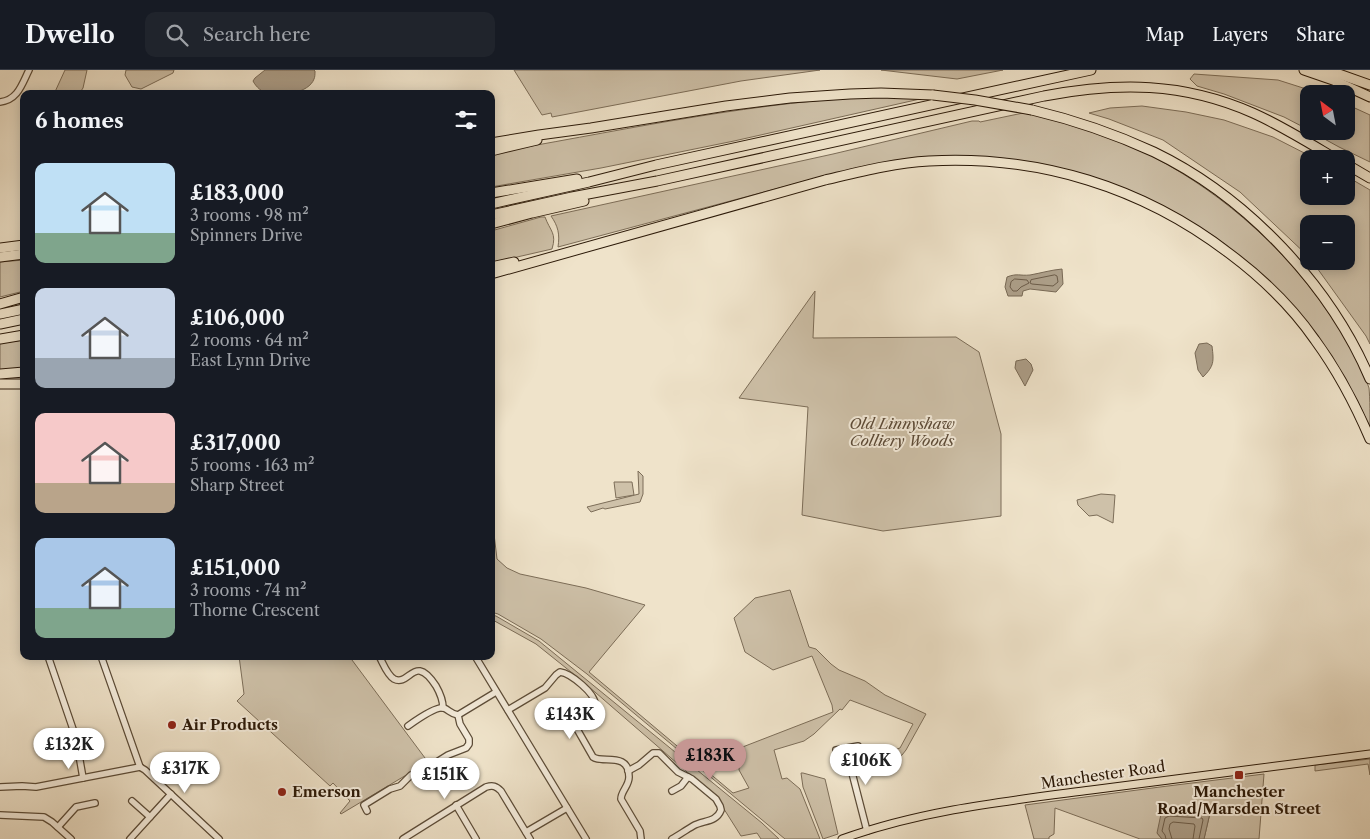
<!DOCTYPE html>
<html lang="en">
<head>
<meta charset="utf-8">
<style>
  body { margin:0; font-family:"Libre Caslon Text",serif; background:#20242c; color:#f1f3f6; height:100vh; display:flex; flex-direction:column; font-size:19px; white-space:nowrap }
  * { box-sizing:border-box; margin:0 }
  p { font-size:16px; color:#9ea1a6 }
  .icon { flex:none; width:28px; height:28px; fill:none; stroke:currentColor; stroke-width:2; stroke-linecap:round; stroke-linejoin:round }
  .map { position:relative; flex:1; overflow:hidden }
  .sheet { position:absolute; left:20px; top:20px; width:475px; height:570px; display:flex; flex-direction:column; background:#171b24; border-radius:10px; box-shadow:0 2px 12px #0003 }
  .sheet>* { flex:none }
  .needle { width:32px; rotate:328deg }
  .buttons { position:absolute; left:1300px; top:15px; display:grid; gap:10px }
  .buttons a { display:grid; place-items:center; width:55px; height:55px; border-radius:10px; background:#171b24; box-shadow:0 2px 12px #0003; font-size:25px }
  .price { position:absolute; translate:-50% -42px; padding:0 11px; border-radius:18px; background:#fff; color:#222; font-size:16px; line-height:32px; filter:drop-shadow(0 1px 2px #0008) }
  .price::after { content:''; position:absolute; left:50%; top:30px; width:15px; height:11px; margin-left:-8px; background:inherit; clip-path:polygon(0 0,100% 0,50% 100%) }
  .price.selected { background:#c59692; color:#111 }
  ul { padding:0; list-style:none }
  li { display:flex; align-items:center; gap:15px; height:125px; padding:0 15px }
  li span { display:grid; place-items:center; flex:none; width:140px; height:100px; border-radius:10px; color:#555 }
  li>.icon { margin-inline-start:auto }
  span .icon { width:60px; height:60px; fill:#fffc; stroke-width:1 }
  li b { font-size:21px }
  h2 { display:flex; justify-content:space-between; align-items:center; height:60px; padding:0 15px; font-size:21px }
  header { display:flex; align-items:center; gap:30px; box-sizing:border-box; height:70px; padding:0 25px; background:#171b24; border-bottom:1px solid #363941 }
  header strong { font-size:24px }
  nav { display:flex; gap:28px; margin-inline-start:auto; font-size:18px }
  .search { width:350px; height:45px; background:#20242c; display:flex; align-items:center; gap:12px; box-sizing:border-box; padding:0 18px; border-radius:10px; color:#9ea1a6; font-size:19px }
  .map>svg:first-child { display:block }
</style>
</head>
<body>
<header>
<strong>Dwello</strong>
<div class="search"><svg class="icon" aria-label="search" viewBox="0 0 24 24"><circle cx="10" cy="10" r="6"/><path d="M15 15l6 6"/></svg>Search here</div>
<nav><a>Map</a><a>Layers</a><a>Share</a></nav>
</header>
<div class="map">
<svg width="1370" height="769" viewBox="0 0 1370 769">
  <rect width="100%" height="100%" fill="#efe3ca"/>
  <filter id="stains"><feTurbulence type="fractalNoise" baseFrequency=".004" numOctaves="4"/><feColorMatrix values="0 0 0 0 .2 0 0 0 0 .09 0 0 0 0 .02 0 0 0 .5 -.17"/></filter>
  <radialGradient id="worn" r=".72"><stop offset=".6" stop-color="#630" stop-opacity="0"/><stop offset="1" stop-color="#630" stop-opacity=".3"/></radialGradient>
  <g fill="#cec1a9" stroke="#7c6d58">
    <path d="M65,0H87L83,18L79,24H54Z"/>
    <path d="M126,0H174L173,3L141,19L132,17L125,5Z"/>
    <path d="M514,0H820L741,11L552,47L551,43L542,45Z"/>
    <path d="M881,0H1003L957,9Z"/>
    <path d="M1194,4L1278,10L1322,24H1309V60L1284,47L1224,24L1197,16L1190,9Z"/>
    <path d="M885,26L920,29L734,71L601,98L491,117V84L509,80C634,58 759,31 885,26Z"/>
    <path d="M1346,34L1370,45V92L1339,77L1310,61H1346Z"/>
    <path d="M1142,36L1186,42L1224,50L1273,67L1316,89H1309V126H1346V106L1370,120V274L1366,266L1312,191H1346V154H1309V187L1240,122L1163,70L1109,49L1089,43L1110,38Z"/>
    <path d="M1023,43C1041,46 1060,49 1078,54C1099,60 1119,69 1138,79C1214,116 1280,172 1328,242C1343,263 1361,293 1369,318C1370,327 1370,349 1370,360L1362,340L1343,305L1261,205L1225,174L1183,147L1133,122L1071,101L1016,90L967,87L809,110L558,177C560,164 558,156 551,146L833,84L972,51H979L980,52Z"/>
    <path d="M541,147H545C550,161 557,163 552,179L491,193V161Z"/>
    <path d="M24,190V221L0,227V192Z"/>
    <path d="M815,221L813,268L956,267L979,282L1001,364V446L883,461L802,445L808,337L739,328Z"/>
    <path d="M24,270V298L0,301V273Z"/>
    <path d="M638,401L643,406V424L640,432L605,439L603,438L591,442L587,437L639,424Z"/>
    <path d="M614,412H632L634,425L616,428Z"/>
    <path d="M1101,424L1115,425L1113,453L1097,445L1089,446L1078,435L1077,430Z"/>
    <path d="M494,464L497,489L507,498L520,504L586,518L645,535L589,602L733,723L749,718L739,700L740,678L833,642L832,635L812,586L773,600L745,582L734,548L755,528L790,520L809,577L816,579L831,594L839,600L865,611L885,625L926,644L906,680L902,685L893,690L891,681L900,678L913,654L850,630L842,640L840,639L814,664L804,671L774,680L782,709L787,708L800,719L820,769H785L587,604L541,569L498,544L491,542V465Z"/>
    <path d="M491,545L496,546L539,571L762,753L779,769H761L757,763L741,766L717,728L648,668L581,610L536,574L491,549Z"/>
    <path d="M239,586H349L428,692L341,744L340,743L350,731L333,713L330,716L237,631L244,624Z"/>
    <path d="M1370,689V705L1368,694L1315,701V695Z"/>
    <path d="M801,703H803L825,709L838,764L823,769L803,717Z"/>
    <path d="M1264,704L1259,769H1204L1210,743L1157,763L1162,769H1140L1055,738L1054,764L1049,767V769H1034L1025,735L1160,717Z"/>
  </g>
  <g fill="#ac9e88" stroke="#786955">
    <path d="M265,0H314L315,1C315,4 315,7 314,9C309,23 281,27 268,24C262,22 256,17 253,11L255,8Z"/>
    <path d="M1062,199L1063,214L1056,222L1030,219L1023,221L1022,226H1008L1005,217L1007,207C1017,203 1020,206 1030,205C1041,203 1051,200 1062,199Z"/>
    <path d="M1207,273L1212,276C1214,292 1214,296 1203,307L1198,300L1195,283L1199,274Z"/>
    <path d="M1026,289L1031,294L1033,300L1025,316L1015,298L1016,291Z"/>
    <path d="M1167,741L1210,743L1204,769H1162L1157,763L1161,744Z"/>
  </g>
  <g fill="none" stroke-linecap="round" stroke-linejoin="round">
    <g stroke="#6c5c48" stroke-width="1">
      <path d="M1055,205L1057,206L1058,212L1053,216L1032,214L1030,213L1031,210Z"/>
      <path d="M1015,209L1027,210L1029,213L1021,217L1017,221H1013L1010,217L1011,212Z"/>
      <path d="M1166,769L1165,765L1162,761L1165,748L1169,746L1202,748L1203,750L1199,769"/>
      <path d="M1172,769L1169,759L1170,754L1173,752L1194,754L1195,756L1193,769"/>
    </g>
    <g stroke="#5c4c38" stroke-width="8">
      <g id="minor">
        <path d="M0,32C18,30 22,14 29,0"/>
        <path d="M48,586L76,668L83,708"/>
        <path d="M101,586L140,697"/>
        <path d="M379,586C383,593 387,605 394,609C410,617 414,582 436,616C440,623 443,629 443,638"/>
        <path d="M475,586L586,769"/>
        <path d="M508,640L545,618L556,605L560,602C570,603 597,624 595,636C592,647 576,646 577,659L593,687C602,694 629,681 629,707C629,716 621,721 621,729L640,761L641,769"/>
        <path d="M408,656C415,651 436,636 444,638C449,640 451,644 458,645L496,622"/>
        <path d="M850,678L853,690L851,699L867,761"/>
        <path d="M836,680L858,676"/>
        <path d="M140,697L145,700L219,769"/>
        <path d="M628,701L639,695L653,683H659L678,702L692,709L716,729L720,736L721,740C716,753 703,750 693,756C686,760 679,765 672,769"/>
        <path d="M0,717L22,716L36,717L140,697"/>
        <path d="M672,721L681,716L688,707"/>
        <path d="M132,731L150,747"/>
        <path d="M456,735L476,769"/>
        <path d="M367,741L364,735L390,719L400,716L411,705L424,700L448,685L466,678L469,674V669L460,654L458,645"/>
        <path d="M0,745L44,747L52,752L71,769"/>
        <path d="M58,757L76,737L95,733"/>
        <path d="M526,762L567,738"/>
        <path d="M130,769L171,724"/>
        <path d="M403,769L486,717C493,715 496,716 501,721L530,769"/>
      </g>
    </g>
    <g stroke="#2b1908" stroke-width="9">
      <path id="major" d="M842,769C922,740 1007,731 1091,720C1184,708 1277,696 1370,684"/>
    </g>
    <g stroke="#2b1908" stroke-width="11">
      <g id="highway">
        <path d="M1304,0L1333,10L1370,27"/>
        <path d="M1322,0L1336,3L1370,15"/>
        <path d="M1032,40C1074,50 1115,64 1154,82C1247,127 1330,215 1370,309"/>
        <path d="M491,73L539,65L591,58L726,36L790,28L850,24L881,23L933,25"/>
        <path d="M491,81L537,70"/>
        <path d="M1346,94L1370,108"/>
        <path d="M491,123L577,109"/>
        <path d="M491,134L589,112L656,95L1091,0"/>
        <path d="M491,145L572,127L657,111L1044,26C1118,12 1183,12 1253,43C1282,56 1309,73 1336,89"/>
        <path d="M491,154L532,143L584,131"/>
        <path d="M0,178L24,175"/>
        <path d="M0,187L24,184"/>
        <path d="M491,197L514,192"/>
        <path d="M491,204L825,110C859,102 893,93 929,91C1039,85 1143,117 1230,184C1262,208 1292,237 1315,270C1337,300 1355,334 1370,369"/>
        <path d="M0,234L24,227"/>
        <path d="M0,244L24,239"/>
        <path d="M0,254L24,249"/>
        <path d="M0,269L24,265"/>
        <path d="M0,304L24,302"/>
        <path d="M0,314H24"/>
      </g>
    </g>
    <use href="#minor" stroke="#f5eddd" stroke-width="5.5"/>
    <use href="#major" stroke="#efe3ca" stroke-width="7"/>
    <use href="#highway" stroke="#efe3ca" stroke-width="9"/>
    <g stroke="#2b1908" stroke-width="11" stroke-linecap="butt">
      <path id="highway-bridge" d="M933,25L975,30L1032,40"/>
    </g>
    <use href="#highway-bridge" stroke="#efe3ca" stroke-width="9"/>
  </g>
  <g fill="#8f2418" stroke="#f5eddd" stroke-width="2">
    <circle cx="172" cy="655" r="5"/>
    <rect x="1234" y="700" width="10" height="10" rx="2.5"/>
    <circle cx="282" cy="722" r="5"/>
  </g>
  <g text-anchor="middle" stroke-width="4" stroke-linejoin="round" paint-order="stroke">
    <g font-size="15" font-style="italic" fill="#5c4b38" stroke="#f5eddd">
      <text x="902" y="359">Old Linnyshaw<tspan x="902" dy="17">Colliery Woods</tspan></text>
    </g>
    <g font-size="15" font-weight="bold" fill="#2b1908" stroke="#f5eddd" text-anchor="start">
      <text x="182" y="660">Air Products</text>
      <text x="292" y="727">Emerson</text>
      <text x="1239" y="727" text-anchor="middle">Manchester<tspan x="1239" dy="17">Road/Marsden Street</tspan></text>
    </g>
    <g font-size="15" fill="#2b1908" stroke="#f5eddd">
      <text transform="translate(1103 705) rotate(-8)" y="5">Manchester Road</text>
    </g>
  </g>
  <rect width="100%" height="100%" filter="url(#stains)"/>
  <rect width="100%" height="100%" fill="url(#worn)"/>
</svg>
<div class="buttons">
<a><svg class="needle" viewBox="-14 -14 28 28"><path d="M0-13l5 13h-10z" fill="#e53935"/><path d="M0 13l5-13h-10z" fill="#9ea1a6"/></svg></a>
<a>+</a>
<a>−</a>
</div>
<b class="price" style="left:570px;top:670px">£143K</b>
<b class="price" style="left:69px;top:700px">£132K</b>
<b class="price selected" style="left:710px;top:711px">£183K</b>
<b class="price" style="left:866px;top:716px">£106K</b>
<b class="price" style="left:185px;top:724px">£317K</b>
<b class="price" style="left:445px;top:730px">£151K</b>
<section class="sheet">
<h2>6 homes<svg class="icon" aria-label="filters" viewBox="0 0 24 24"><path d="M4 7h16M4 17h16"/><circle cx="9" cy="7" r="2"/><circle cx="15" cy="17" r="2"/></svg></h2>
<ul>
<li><span style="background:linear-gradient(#bfe0f5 70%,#7fa58c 0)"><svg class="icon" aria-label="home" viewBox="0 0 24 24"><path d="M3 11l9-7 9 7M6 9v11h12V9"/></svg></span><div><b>£183,000</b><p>3 rooms · 98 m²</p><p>Spinners Drive</p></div></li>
<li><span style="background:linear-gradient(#c9d6e8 70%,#9aa5b1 0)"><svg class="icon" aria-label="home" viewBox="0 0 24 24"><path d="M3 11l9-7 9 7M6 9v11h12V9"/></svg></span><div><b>£106,000</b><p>2 rooms · 64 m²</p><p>East Lynn Drive</p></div></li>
<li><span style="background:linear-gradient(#f6c9c9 70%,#b9a48a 0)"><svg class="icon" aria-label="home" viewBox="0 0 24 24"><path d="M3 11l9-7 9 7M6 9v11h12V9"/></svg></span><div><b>£317,000</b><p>5 rooms · 163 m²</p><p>Sharp Street</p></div></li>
<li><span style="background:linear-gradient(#a9c7e8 70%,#7fa58c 0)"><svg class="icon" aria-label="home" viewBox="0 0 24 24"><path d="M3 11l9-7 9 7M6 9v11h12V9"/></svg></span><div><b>£151,000</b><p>3 rooms · 74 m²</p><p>Thorne Crescent</p></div></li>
</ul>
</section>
</div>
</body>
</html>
